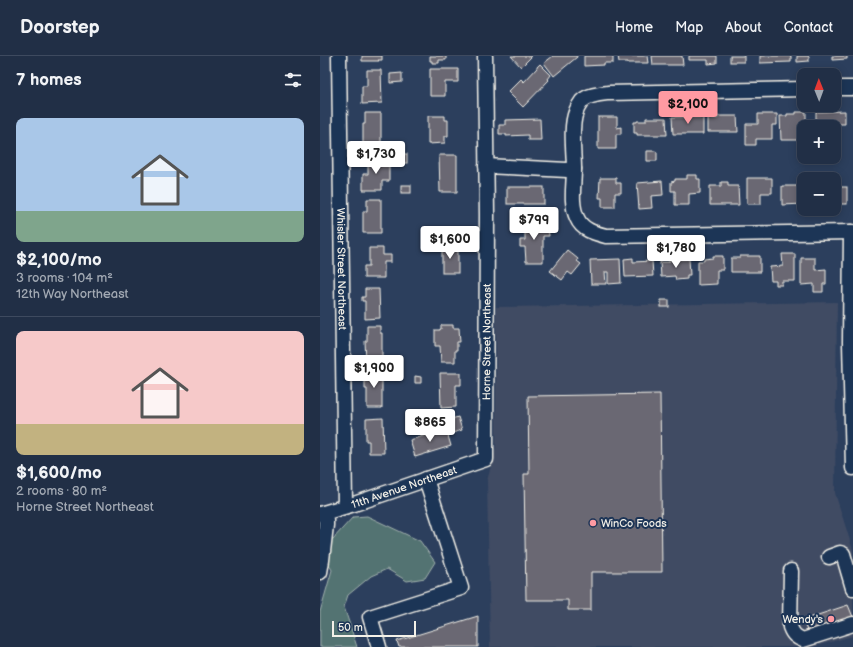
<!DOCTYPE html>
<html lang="en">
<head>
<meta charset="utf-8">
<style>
  body { margin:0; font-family:"Balsamiq Sans",sans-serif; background:#29374d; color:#f1f3f6; height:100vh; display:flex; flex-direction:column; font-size:15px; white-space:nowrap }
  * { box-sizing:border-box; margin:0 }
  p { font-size:13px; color:#a2a9b3 }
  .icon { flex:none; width:22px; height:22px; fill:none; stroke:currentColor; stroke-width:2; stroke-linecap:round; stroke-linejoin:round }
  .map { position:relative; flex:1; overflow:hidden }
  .sheet { display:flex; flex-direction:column; background:#212f46; width:320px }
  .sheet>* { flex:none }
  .needle { width:26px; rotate:359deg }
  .fabs { position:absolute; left:477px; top:12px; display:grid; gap:8px }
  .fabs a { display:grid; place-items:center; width:44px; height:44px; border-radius:8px; background:#212f46; box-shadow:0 2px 10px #0003,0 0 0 1px #3e4a5f; font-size:20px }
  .scale { position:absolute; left:12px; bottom:10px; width:84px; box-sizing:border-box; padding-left:4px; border:2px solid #f4f1e8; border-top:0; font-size:11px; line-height:14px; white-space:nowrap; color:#f4f1e8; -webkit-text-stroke:3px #1d3557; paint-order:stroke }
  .price { position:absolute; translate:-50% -34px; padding:0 9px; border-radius:4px; background:#fff; color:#222; font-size:13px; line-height:26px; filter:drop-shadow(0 1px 2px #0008) }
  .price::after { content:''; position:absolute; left:50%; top:24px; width:12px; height:9px; margin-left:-6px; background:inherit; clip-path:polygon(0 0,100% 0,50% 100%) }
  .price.current { background:#ff9aa2; color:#111 }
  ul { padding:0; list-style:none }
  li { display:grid; align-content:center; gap:8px; height:212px; padding:0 16px }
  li+li { border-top:1px solid #3e4a5f }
  li span { display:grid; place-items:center; height:124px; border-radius:8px; color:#555 }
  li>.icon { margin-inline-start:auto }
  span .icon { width:72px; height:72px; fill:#fffc; stroke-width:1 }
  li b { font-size:17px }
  h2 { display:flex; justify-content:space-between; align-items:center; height:48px; padding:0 16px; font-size:17px }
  header { display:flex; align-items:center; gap:24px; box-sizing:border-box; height:56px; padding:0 20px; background:#212f46; border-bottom:1px solid #3e4a5f }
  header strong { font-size:19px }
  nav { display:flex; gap:22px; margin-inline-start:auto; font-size:14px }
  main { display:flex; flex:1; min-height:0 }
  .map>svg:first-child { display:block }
</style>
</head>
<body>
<header>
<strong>Doorstep</strong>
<nav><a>Home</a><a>Map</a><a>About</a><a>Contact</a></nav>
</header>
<main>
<section class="sheet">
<h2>7 homes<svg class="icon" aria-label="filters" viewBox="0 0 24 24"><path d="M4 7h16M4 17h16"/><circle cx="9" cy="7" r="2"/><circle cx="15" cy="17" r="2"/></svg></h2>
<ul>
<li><span style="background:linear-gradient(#a9c7e8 75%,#7fa58c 0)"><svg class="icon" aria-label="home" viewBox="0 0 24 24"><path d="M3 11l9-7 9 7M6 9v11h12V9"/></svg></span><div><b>$2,100/mo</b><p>3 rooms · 104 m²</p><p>12th Way Northeast</p></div></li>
<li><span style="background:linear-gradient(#f6c9c9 75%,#c2b280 0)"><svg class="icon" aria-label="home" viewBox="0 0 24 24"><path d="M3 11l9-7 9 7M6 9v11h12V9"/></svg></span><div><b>$1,600/mo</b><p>2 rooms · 80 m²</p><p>Horne Street Northeast</p></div></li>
</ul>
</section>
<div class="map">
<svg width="533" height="591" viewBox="0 0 533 591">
  <rect width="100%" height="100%" fill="#2c3f5d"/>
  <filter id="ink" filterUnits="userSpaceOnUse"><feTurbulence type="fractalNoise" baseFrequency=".025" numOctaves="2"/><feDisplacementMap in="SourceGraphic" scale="8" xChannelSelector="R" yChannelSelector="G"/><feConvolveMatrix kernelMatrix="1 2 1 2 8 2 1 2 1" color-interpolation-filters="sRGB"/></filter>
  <g filter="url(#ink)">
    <path fill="#3f4b64" d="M517,246L515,437L533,494V580L492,591H170L167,425L176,391V251Z"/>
    <path fill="#527372" stroke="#a3b2ad" d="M47,460L100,485L115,506L105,522L87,525L67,513L51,520L28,539L24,551L37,591H0V556L12,514L2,495L33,461Z"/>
    <g fill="#6a6873" stroke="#f4f1e8">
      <path d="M42,0H62V4H58L59,5H42Z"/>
      <path d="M110,0H126V4H119V7H112V5H110Z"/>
      <path d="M191,0H210L211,1L201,11Z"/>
      <path d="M233,0H257V1L234,20L224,7Z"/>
      <path d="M264,0H293V7H284V9L264,10Z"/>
      <path d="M298,0H327L328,7H308V6H299Z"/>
      <path d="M332,0H362L363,9H333Z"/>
      <path d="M369,0H397V7L388,8V4H369Z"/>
      <rect x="410" y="0" width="14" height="6"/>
      <path d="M440,0H471V6L440,7Z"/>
      <path d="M477,0H489V5L477,6Z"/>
      <path d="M512,0H527V3L512,4Z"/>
      <path d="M220,8L231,19L228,23L229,24L203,51L188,36L201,23L204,26L217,12V11Z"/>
      <path d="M110,13H138V26H125V40H110Z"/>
      <path d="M47,14H61L62,47L42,48V30H47Z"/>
      <path d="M82,17V26L70,27V18Z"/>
      <path d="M525,55V68H517V74H514V71H496V56Z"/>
      <path d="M476,56H486V71H480V84H461L460,60H467V58H476Z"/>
      <path d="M45,57H61V91H43V68H45Z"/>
      <path d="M438,58H457V69H452V83H436V89H426V68H438Z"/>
      <path d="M108,60H125V64H128V80H125V87L108,88Z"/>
      <path d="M398,60H417L418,76H388V62H398Z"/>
      <path d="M278,61H297V72L301,71V78H296V93H278Z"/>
      <path d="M352,61H383V78H353Z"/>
      <path d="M326,62H346L347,79H317V77H314V66H317V65H326Z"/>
      <path d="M220,63L221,84H208V79L186,80V78H179V69H185V64Z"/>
      <path d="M327,95H335L337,96V105H327Z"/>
      <rect x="76" y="98" width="11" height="9"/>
      <path d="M119,99H137V136H120Z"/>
      <path d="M48,102H62V110H69V125H62V134H43V118H48Z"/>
      <path d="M367,119H377V123H380V137L369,138V149H355V135H351V126L355,125V123H367Z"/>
      <path d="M280,122H296V127H301V137H295V151H282V142H279Z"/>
      <path d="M427,122H452V137H441V148H427Z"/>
      <path d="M342,125L343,139L331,140L332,152L319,153L317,127Z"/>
      <path d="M401,126H408V130H418L419,149H390V130H401Z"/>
      <rect x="81" y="129" width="10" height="8"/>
      <path d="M462,130H484V148L462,149Z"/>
      <rect x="187" y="131" width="37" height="17"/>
      <rect x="514" y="131" width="13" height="17"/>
      <path d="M47,143H61V177H43V155H47Z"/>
      <path d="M205,163H215V169L222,168V170H228L229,180H223V206H206L205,191H200V184H205Z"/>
      <path d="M49,192H63V199H71V206H64V222H44V210H49Z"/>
      <rect x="122" y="192" width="16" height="25"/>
      <path d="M247,194L258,203L257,205L261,208L252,219L248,216L242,224L230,215Z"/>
      <path d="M462,198H475V225H462V229H456V225H451L450,211L463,210Z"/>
      <path d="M393,200H403V214H397V228L378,229V205H384V203L393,202Z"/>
      <path d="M420,200H440V216H411V202H420Z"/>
      <path d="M313,202V206L332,205L333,220L305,221L304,203Z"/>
      <path d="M481,202H495V214L506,213V228H503V236H494V228L481,229Z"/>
      <path d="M300,203L301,227L288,228V216H285L286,228H271L270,204Z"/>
      <path d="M369,203L370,219H367V223L356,224L355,220L341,221L340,206H349V204Z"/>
      <path d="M45,233H59L60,262L45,263V245H42V241H45Z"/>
      <rect x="341" y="244" width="8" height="7"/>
      <path d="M121,269H133V272H139L140,286H137V294H135V306H121L120,290H115V274H120V273H121Z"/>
      <path d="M47,270H60V277H62V306H46L45,285H47Z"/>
      <path d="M48,313H60V318H62V352H47V333H45V318H48Z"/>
      <path d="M120,317H141V329H136V351L121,352Z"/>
      <path d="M95,320L101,321V327H95Z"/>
      <path d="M340,338L342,516H271V554H248V544H206L204,418H209L208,340Z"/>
      <path d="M138,361L142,374L129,378L125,365Z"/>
      <path d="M63,362L64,397H49V385H46V363Z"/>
      <path d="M126,373L131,390L95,401L90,384Z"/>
      <path d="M528,549L533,561L488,577L485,570L491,569L489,562Z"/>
      <path d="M158,560V591H79L77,585Z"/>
    </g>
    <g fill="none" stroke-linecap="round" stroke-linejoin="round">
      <g stroke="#f4f1e8" stroke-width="17">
        <g id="minor">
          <path id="s1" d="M19,0L25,450"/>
          <path d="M514,32H533"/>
          <path d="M484,33L288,37C279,38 268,39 262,45C260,48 257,52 256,56C250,71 254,96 254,113C254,129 250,147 257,162C262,174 274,177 286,180L533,176"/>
          <path d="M166,110L247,114L254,113"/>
          <path d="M531,176L530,286L533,412"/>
          <path id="s2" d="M0,458L34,448L166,403L167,159L165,0"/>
          <path d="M509,501L520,497L523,498L533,532"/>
          <path d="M471,515L470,571C473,579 476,581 483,584L533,568"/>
          <path d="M0,516L2,504L6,469V464L4,457"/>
          <path d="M59,591L50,561L141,532L106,423"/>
        </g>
      </g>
      <use href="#minor" stroke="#1d3557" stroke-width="14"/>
    </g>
  </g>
  <g fill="#ff9aa2" stroke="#1d3557" stroke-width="1.5">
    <circle cx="273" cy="467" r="4"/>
    <circle cx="511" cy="563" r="4"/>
  </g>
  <g text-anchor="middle" stroke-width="4" stroke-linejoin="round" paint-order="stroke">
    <g font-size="11" fill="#f4f1e8" stroke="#1d3557">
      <text dy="4" stroke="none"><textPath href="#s1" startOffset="213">Whisler Street Northeast</textPath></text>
      <text dy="4" stroke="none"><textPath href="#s2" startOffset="292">Horne Street Northeast</textPath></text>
      <text dy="4" stroke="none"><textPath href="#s2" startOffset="88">11th Avenue Northeast</textPath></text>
    </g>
    <g font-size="11" fill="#f4f1e8" stroke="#1d3557" text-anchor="start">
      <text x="281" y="471">WinCo Foods</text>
      <text x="503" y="567" text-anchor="end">Wendy's</text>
    </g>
  </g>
</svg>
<div class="fabs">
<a><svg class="needle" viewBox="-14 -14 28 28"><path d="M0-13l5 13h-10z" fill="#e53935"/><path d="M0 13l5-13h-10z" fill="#a2a9b3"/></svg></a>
<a>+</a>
<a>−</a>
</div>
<div class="scale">50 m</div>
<b class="price current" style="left:368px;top:69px">$2,100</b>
<b class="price" style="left:56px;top:119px">$1,730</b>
<b class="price" style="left:214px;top:185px">$799</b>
<b class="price" style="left:130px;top:204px">$1,600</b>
<b class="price" style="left:356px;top:213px">$1,780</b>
<b class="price" style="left:54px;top:333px">$1,900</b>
<b class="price" style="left:110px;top:387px">$865</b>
</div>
</main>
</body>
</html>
